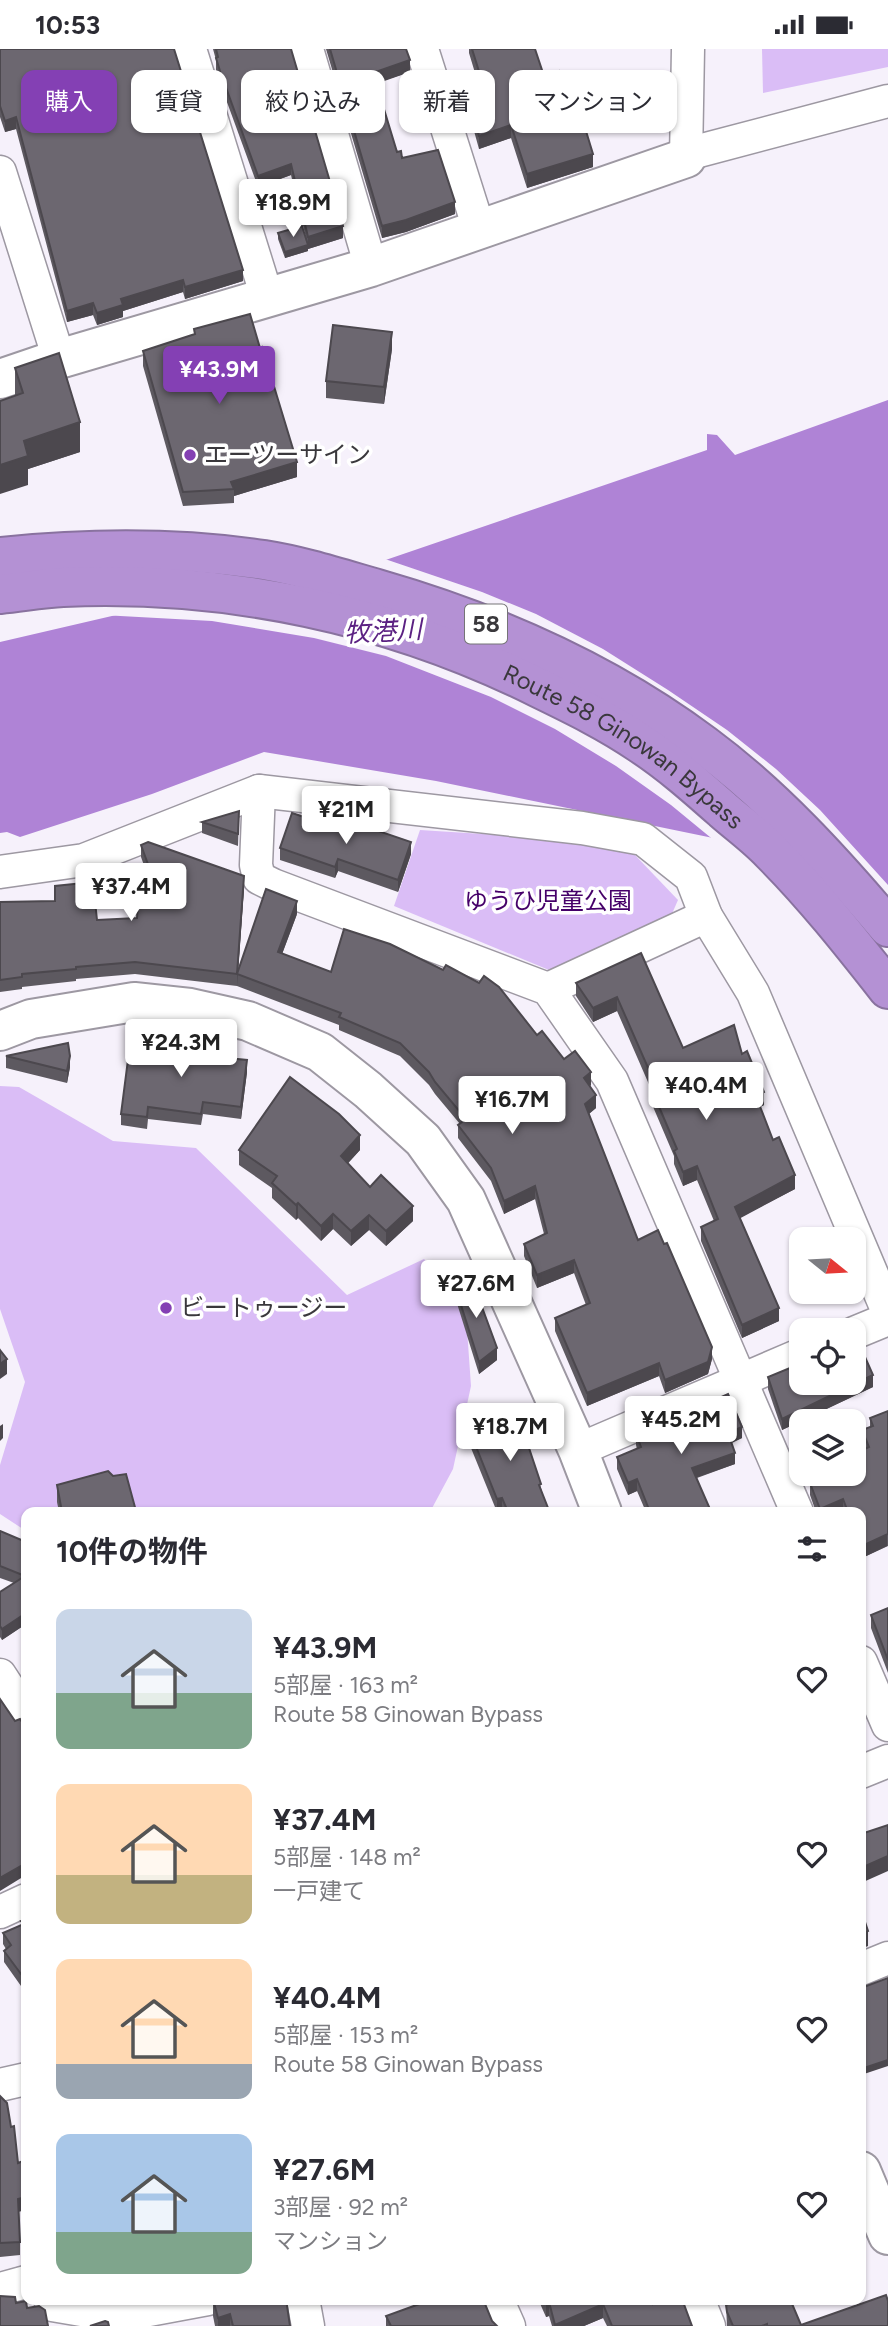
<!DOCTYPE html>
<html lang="ja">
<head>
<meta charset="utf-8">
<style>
  body { margin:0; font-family:Figtree,"Noto Sans JP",sans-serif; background:#f2f2f3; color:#2b2b33; height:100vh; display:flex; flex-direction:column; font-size:26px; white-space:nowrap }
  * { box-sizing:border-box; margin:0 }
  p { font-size:23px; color:#7c7c81 }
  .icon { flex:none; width:38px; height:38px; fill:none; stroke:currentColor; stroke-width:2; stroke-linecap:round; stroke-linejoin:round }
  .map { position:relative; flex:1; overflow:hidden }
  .sheet { position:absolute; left:21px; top:1458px; width:845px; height:798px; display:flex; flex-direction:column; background:#fff; border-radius:14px; box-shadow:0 2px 5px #0004 }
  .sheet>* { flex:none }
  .hud { position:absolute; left:21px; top:21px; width:847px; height:63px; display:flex; gap:14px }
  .needle { width:46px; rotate:108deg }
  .controls { position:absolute; left:789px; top:1178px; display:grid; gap:14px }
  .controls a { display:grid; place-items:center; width:77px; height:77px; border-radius:14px; background:#fff; box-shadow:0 2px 5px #0004; font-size:35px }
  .price { position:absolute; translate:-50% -60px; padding:0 16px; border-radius:7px; background:#fff; color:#222; font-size:23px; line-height:46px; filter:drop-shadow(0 2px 4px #0008) }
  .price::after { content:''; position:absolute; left:50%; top:42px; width:21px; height:16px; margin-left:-10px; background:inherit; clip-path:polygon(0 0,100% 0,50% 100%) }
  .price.current { background:#8440b4; color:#fff }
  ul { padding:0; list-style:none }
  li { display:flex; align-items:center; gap:21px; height:175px; padding:0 35px }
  li span { display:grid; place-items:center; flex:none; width:196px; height:140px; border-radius:14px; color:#555 }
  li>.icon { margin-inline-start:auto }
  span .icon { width:84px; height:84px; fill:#fffc; stroke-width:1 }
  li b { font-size:30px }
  h2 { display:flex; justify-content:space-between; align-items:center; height:84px; padding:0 35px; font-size:30px }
  .chip { padding:0 24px; border-radius:14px; background:#fff; box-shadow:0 2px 5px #0004; font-size:24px; line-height:63px }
  .chip.current { background:#8440b4; color:#fff }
  .status { display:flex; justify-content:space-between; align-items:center; height:49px; padding:0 35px; background:#fff; direction:ltr }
  .status svg { height:19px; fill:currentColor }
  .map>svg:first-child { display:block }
</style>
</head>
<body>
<div class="status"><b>10:53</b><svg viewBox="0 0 49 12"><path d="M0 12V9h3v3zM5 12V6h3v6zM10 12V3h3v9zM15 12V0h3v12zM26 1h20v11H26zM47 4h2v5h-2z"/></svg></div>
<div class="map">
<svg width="888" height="2277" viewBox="0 0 888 2277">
  <rect width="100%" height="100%" fill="#f6f1fb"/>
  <g fill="#dabdf6">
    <path d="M762,0H888V18L763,44Z"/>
    <path d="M420,781L575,791L634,805L678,851L671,867L625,889L549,921L394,857Z"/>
    <path d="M0,1037L19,1038L113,1092L196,1099L347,1246L424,1210L465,1252L471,1337L453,1420L430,1463H26V1482L0,1465V1416L25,1333L0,1260Z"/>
  </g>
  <path fill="#af83d6" d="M888,351V844L718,790L436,732L264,703L152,745L20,788L7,783L0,784V593L344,513L371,516L707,401V385L717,386L735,406Z"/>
  <path fill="#f6f1fb" d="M382,509L482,543L536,565L603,600L668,641L727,681L776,720L820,761L888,836V847L716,793L671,756L616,717L555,680L491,648L386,607L314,589L212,572L102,566L344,510L371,513Z"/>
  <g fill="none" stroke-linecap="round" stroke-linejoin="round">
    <g stroke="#9d98a2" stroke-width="35">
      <g id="street">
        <path d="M190,0L267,248"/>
        <path d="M307,0L371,218"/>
        <path d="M422,0L479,180"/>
        <path d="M686,109L691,104L888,52"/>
        <path d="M686,109L688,0"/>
        <path d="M0,123L59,310"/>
        <path d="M259,742L256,816L259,829L273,836L548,940L612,1032L797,1463"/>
        <path d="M0,823L84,811L259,742L582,779L643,790L691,828L706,867L753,944L888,1263"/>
        <path d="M548,940L706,867"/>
        <path d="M854,1284L888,1270"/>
        <path d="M578,1401L802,1305"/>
        <path d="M861,1613L888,1676"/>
        <path d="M0,1626L26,1666"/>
        <path d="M861,1723L888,1712"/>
        <path d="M0,1863L26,1851"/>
        <path d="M861,1920L888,1909"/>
        <path d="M0,2036L26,2030"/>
        <path d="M0,2240L26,2233"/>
        <path d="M50,2250L52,2256L117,2267L208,2250"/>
        <path d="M303,2250L308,2277"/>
        <path d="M497,2250L509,2277"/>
        <path d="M698,2250L709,2277"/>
      </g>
    </g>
    <g stroke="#9d98a2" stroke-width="42">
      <g id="secondary">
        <path d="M0,330L59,310L371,218L686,109"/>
        <path d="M0,982L31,970L134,953L190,959L248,972L320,1003L368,1041L423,1091L466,1151L578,1401L602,1463"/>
        <path d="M861,2122L888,2186"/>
      </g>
    </g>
    <g stroke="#89729f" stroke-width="42">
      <g id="highway">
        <path d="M0,508C87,499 177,498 264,511C302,517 339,529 377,540C495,574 605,622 704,696C773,747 833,813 888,878"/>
        <path id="s1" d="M0,545C21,543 42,539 63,538C228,531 391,565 539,639C574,656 609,673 641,695C670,714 697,738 723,761C739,775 757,788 771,803C813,845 851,893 888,940"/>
      </g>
    </g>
    <use href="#street" stroke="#fff" stroke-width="32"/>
    <use href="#secondary" stroke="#fff" stroke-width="38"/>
    <use href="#highway" stroke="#b491d4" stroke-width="38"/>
  </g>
  <g fill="#5d5960">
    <path d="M0,0L243,232L185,250L183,243L123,262V268L97,276L93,266L67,273L16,80L5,83L0,68Z"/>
    <path d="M213,0H291L343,189L308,200V199V202L285,209L278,190V184L306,189L291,126L258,138L220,34L216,21V11Z"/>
    <path d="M326,0H406L410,23L376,34L397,103L455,165L406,183L382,189Z"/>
    <path d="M469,0H535L544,27L571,62L593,118L527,139L511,89L479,100L469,64V51L482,47L469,4Z"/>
    <path d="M194,280L297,428L234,447V454L183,457L143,317V302L194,285Z"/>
    <path d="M392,300L384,355L326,349V332Z"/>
    <path d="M15,319L80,403L28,420V436L15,347Z"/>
    <path d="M239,762L238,797L202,784V773Z"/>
    <path d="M141,796L244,839L238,922L297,865L282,905L331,923L537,986L564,1010L591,1036L590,1037L596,1059L589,1065L638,1191L712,1310L708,1325L665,1344L659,1327L587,1357L555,1282V1269L586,1256L574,1224L537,1239L524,1207V1195L544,1185L535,1150L504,1165L491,1132L458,1089V1076L460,1075L435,1045L429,1036L400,1007L339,981V976L237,937V935V937L135,925L76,930V932L22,938V940L0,943V853L97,871L137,869L153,856L146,833V822L141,808Z"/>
    <path d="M280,799L411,805L398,843L338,822L335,829L280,811Z"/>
    <path d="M641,904L683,999L742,1005L764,1056L760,1058L773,1091L795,1140L739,1169L779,1272L742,1289L701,1192V1178L714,1172L697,1131L683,1137L674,1115V1107L651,1053V1040L617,962L593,973L576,947V934Z"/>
    <path d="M6,1007L70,1018L67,1034L6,1019Z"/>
    <path d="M227,1009L247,1023L241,1070L203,1065L201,1076L148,1070L147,1080L121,1076V1065Z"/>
    <path d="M239,1101H360L348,1114L370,1138L413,1172L386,1197L369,1181L351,1197L333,1180L321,1192L298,1169L296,1171L272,1149V1139L239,1116Z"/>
    <path d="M455,1237L497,1311L479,1325L455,1248Z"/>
    <path d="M768,1328L873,1338L782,1381L768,1340Z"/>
    <path d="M888,1362V1497L862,1509L861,1463H816L810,1446V1434L854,1424L865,1400L862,1394V1381L870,1378V1369Z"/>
    <path d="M471,1385L529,1398L548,1463H503L502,1462L497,1463L471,1399Z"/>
    <path d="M636,1385L742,1389L732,1394L735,1415L697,1429L710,1463H646L637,1442L628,1446L617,1420V1408L637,1400L636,1396Z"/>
    <path d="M57,1436L136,1463H59L57,1453Z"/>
    <path d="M0,1482L26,1493V1575L2,1591L0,1588V1543L14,1534L0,1529Z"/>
    <path d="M888,1559V1624L871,1579V1566Z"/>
    <path d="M26,1610V1632L23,1627V1615Z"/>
    <path d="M26,1870V1934L21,1937L4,1913V1902L6,1900L3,1895V1884L21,1876V1872Z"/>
    <path d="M0,2047L19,2163L20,2193V2206L0,2208Z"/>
    <path d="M213,2250L290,2277H215L213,2267Z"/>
    <path d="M416,2250H483L492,2272L497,2277H386V2267L418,2256Z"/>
    <path d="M538,2250H652L653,2255L692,2277H607L603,2269L584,2277H552L549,2267L546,2268Z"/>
    <path d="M729,2250H790L801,2276L888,2277H727L726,2256L731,2254Z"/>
  </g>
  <g fill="#4c484e">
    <path d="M410,11V23L373,36V24Z"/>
    <path d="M16,68V80L5,83V72Z"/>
    <path d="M511,76V89L479,100V87Z"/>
    <path d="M593,105V118L527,139V125Z"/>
    <path d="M291,115V126L258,138V127Z"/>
    <path d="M455,153V165L406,183L382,189V177Z"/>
    <path d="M343,177V189L308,200V188Z"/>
    <path d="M308,196V202L285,209V203Z"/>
    <path d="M243,221V232L185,250V238Z"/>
    <path d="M183,231V243L123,262V268L97,276V264L121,250Z"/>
    <path d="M93,254V266L67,273V262Z"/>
    <path d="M392,283V300L384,355V338Z"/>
    <path d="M80,373V403L28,420V436L0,445V416L24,392Z"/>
    <path d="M297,413V428L234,447V440L231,433Z"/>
    <path d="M411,793V805L398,843V831Z"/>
    <path d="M338,810V822L335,829V818Z"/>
    <path d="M244,827V839L237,937V925Z"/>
    <path d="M297,852V865L278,916V903Z"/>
    <path d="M617,948V962L593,973V959Z"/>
    <path d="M70,1007V1018L67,1034V1022Z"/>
    <path d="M247,1011V1023L241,1070V1058Z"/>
    <path d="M591,1023V1036L584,1042V1029Z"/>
    <path d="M764,1043V1056L756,1060V1047Z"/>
    <path d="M596,1046V1059L585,1068V1055Z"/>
    <path d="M360,1086V1101L341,1122V1107Z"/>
    <path d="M697,1117V1131L683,1137V1123Z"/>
    <path d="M795,1126V1140L735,1172V1158Z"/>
    <path d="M535,1137V1150L504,1165V1152Z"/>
    <path d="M298,1154V1169L296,1171V1156Z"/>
    <path d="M413,1157V1172L386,1197V1182Z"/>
    <path d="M333,1165V1180L321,1192V1177Z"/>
    <path d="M369,1166V1181L351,1197V1182Z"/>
    <path d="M574,1211V1224L537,1239V1226Z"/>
    <path d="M779,1259V1272L742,1289V1276Z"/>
    <path d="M712,1298V1310L708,1325L665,1344V1331Z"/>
    <path d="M497,1299V1311L479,1325V1313Z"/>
    <path d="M7,1310V1325L0,1330V1315Z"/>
    <path d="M659,1314V1327L587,1357V1344Z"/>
    <path d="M873,1326V1338L782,1381V1370Z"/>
    <path d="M3,1375V1389L0,1392V1377Z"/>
    <path d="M742,1378V1389L728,1395V1384Z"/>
    <path d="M735,1404V1415L692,1430V1419Z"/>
    <path d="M637,1430V1442L628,1446V1434Z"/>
    <path d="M502,1449V1462L497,1463V1450Z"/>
    <path d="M843,1450V1463H820V1460Z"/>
    <path d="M887,1484V1497L862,1509V1497Z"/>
    <path d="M26,1564V1575L2,1591V1580Z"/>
    <path d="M888,1807V1822L861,1834V1819Z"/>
    <path d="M26,1814V1826L0,1842V1829Z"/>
    <path d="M868,1882V1897L861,1900V1885Z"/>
    <path d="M26,1922V1933L21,1937V1925Z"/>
    <path d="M888,2011V2017L861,2026V2020Z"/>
    <path d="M26,2148V2161L18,2163V2150Z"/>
    <path d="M549,2253V2267L546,2268V2254Z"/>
    <path d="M603,2255V2269L584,2277H555V2276Z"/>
    <path d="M230,2265V2277H218V2269Z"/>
  </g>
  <g fill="#6c6770" stroke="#4c484e" stroke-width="2">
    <path d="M0,0H174L243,221L185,238L183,231L121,250L123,256L97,264L93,254L67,262L16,68L5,72L0,57Z"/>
    <path d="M216,0H291L343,177L308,188L291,115L258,127L220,22L216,9L218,8Z"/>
    <path d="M330,0H406L410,11L373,24L397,103L401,102L402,109L438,101L455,153L406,171L382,177Z"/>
    <path d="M472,0H535L544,27L559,22L571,62L579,59L593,105L527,125L511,76L479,87L469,51L486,45Z"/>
    <path d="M302,177L308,196L285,203L278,184Z"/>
    <path d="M250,265L260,299L262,298L297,413L231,433L234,440L183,443L143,302L195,285L194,280Z"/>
    <path d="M333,276L392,283L384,338L326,332Z"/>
    <path d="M59,304L80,373L24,392L28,407L0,416V352L23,344L15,319Z"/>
    <path d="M239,762L238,785L202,773Z"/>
    <path d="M292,764L352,784L355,774L411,793L398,831L338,810L335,818L280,799Z"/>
    <path d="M148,793L244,827L237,925L135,913L76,918V920L22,925V928L0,931V853L55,852V837L93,833L97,871L137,869L138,855L157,857L146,820L149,818L141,796Z"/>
    <path d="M266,840L297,852L278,903L331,923L344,880L390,895L443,921L446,916L479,934L484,927L499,938L537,986L542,982L564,1010L575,1002L591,1023L584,1029L596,1046L585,1055L638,1191L658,1181L664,1195L667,1194L712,1298L708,1313L665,1331L659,1314L587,1344L555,1269L590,1254L574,1211L537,1226L524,1195L547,1184L535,1137L504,1152L491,1119L458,1076L466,1070L435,1033L429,1023L400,994L339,968L341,964L237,925Z"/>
    <path d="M641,904L683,999L734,976L742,1005L747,1002L764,1043L756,1047L773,1091L779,1088L795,1126L735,1158L779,1259L742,1276L701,1178L718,1170L697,1117L683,1123L674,1102L677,1100L651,1039L656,1037L617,948L593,959L576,934Z"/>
    <path d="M156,993L227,1004V1009L247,1011L241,1058L203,1053L201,1065L148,1058L147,1068L121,1065L130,995L156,998Z"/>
    <path d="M68,994L70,1007L67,1022L6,1007Z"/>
    <path d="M290,1028L339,1065L360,1086L341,1107L370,1138L381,1126L413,1157L386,1182L369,1166L351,1182L333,1165L321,1177L298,1154L296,1156L272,1134L277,1127L239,1101Z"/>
    <path d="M472,1231L497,1299L479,1313L455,1237Z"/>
    <path d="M854,1290H857L873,1326L782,1370L768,1328L802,1314V1334H854Z"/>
    <path d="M0,1301L7,1310L0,1315Z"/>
    <path d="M728,1345L742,1378L728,1384L735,1404L692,1419L710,1460L705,1463H650L637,1430L628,1434L617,1408L641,1398L636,1385Z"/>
    <path d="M516,1360L529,1392L527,1393L541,1435L539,1436L548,1459L546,1463H508L502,1449L497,1450L471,1385L478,1375Z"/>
    <path d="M888,1362V1485L862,1497L861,1463H848L843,1450L820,1460L810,1434L829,1424H854V1405L869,1398L862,1381L873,1377L870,1369Z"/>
    <path d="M108,1422L113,1427L126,1425L136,1462L62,1463L57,1436Z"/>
    <path d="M0,1482L26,1493V1564L2,1580L0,1577V1543L25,1527L0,1517Z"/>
    <path d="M888,1559V1611L871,1566Z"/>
    <path d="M0,1650L15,1672L20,1670L26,1679V1814L0,1829Z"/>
    <path d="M888,1776V1807L861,1819V1785Z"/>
    <path d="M861,1861L868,1882L861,1885Z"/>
    <path d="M26,1870V1922L21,1925L4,1902L11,1896L3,1884L24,1875L21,1872Z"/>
    <path d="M888,1929V2011L861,2020V1939Z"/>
    <path d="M0,2047L7,2054L11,2078L14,2077L18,2114L26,2111V2148L18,2150L20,2193L0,2194Z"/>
    <path d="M886,2246L888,2252V2277H767V2275L762,2277H733L727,2263L726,2256L736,2252L735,2250H790L801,2276Z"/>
    <path d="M0,2247L15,2248L16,2254L26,2252L27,2259L39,2257L45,2261L48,2277H0Z"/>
    <path d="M213,2250H286L290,2277H233L230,2265L218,2269Z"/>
    <path d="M421,2250H483L492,2272L497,2277H391L386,2267L422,2254Z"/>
    <path d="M544,2250H652L653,2255L663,2250H682L692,2277H612L603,2255L555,2276L549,2253L546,2254Z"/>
    <path d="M105,2272L108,2273L109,2277H90Z"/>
  </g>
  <g fill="#8440b4" stroke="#fff" stroke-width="2.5">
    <circle cx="190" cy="406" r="7"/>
    <circle cx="166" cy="1259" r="7"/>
  </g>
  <g text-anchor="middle" stroke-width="7" stroke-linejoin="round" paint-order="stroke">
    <rect fill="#fff" stroke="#757476" stroke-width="2" x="465" y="555.5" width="42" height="39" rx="5"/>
    <g font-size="23" font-weight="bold" fill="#3a383c">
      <text x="486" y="583">58</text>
    </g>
    <g font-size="24" fill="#3a383c" stroke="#fff" text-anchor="start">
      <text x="204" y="414">エーツーサイン</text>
      <text x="180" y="1267">ビートゥージー</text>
    </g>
    <g font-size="24" fill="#3a383c" stroke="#fff">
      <text dy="8" stroke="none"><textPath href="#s1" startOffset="658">Route 58 Ginowan Bypass</textPath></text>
    </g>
    <g font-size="24" fill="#450069" stroke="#fff">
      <text x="548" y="860">ゆうひ児童公園</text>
    </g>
    <g font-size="26" font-style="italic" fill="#5b2182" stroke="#fff">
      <text transform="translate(383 582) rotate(-3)" y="9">牧港川</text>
    </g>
  </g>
</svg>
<div class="controls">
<a><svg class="needle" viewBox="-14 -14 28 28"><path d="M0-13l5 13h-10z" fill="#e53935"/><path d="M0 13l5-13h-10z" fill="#7c7c81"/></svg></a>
<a><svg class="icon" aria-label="locate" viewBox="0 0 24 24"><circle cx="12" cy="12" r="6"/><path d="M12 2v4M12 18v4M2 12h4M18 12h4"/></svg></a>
<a><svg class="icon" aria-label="layers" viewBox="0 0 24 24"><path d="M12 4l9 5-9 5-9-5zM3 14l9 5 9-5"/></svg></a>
</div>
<b class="price" style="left:293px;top:190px">¥18.9M</b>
<b class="price current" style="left:219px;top:357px">¥43.9M</b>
<b class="price" style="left:346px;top:797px">¥21M</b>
<b class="price" style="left:131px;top:874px">¥37.4M</b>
<b class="price" style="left:181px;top:1030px">¥24.3M</b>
<b class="price" style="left:706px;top:1073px">¥40.4M</b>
<b class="price" style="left:512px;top:1087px">¥16.7M</b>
<b class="price" style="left:476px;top:1271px">¥27.6M</b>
<b class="price" style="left:681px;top:1407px">¥45.2M</b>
<b class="price" style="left:510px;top:1414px">¥18.7M</b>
<div class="hud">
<a class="chip current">購入</a>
<a class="chip">賃貸</a>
<a class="chip">絞り込み</a>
<a class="chip">新着</a>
<a class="chip">マンション</a>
</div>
<section class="sheet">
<h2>10件の物件<svg class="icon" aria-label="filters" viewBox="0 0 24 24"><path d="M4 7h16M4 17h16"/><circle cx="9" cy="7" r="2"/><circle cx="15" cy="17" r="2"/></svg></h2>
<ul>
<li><span style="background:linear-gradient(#c9d6e8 60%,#7fa58c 0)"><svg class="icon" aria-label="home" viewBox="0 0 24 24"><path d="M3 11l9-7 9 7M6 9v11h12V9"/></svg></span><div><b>¥43.9M</b><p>5部屋 · 163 m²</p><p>Route 58 Ginowan Bypass</p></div><svg class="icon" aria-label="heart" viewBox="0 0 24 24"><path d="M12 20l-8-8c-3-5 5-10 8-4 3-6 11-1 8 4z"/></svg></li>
<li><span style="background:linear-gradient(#ffd9b3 65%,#c2b280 0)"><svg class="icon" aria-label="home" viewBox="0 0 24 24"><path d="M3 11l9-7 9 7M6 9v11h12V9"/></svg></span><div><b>¥37.4M</b><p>5部屋 · 148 m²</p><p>一戸建て</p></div><svg class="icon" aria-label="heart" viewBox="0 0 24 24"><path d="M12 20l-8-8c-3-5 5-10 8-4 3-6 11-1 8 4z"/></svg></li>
<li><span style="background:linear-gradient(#ffd9b3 75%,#9aa5b1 0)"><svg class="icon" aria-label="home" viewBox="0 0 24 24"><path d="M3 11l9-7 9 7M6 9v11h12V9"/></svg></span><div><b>¥40.4M</b><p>5部屋 · 153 m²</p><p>Route 58 Ginowan Bypass</p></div><svg class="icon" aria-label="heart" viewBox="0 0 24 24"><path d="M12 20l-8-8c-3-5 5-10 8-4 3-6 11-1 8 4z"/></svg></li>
<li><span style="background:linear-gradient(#a9c7e8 70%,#7fa58c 0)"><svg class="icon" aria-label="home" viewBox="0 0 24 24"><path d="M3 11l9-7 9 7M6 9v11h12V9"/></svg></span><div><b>¥27.6M</b><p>3部屋 · 92 m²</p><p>マンション</p></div><svg class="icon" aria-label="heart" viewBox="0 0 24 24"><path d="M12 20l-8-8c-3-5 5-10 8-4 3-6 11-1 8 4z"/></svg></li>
</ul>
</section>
</div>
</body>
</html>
